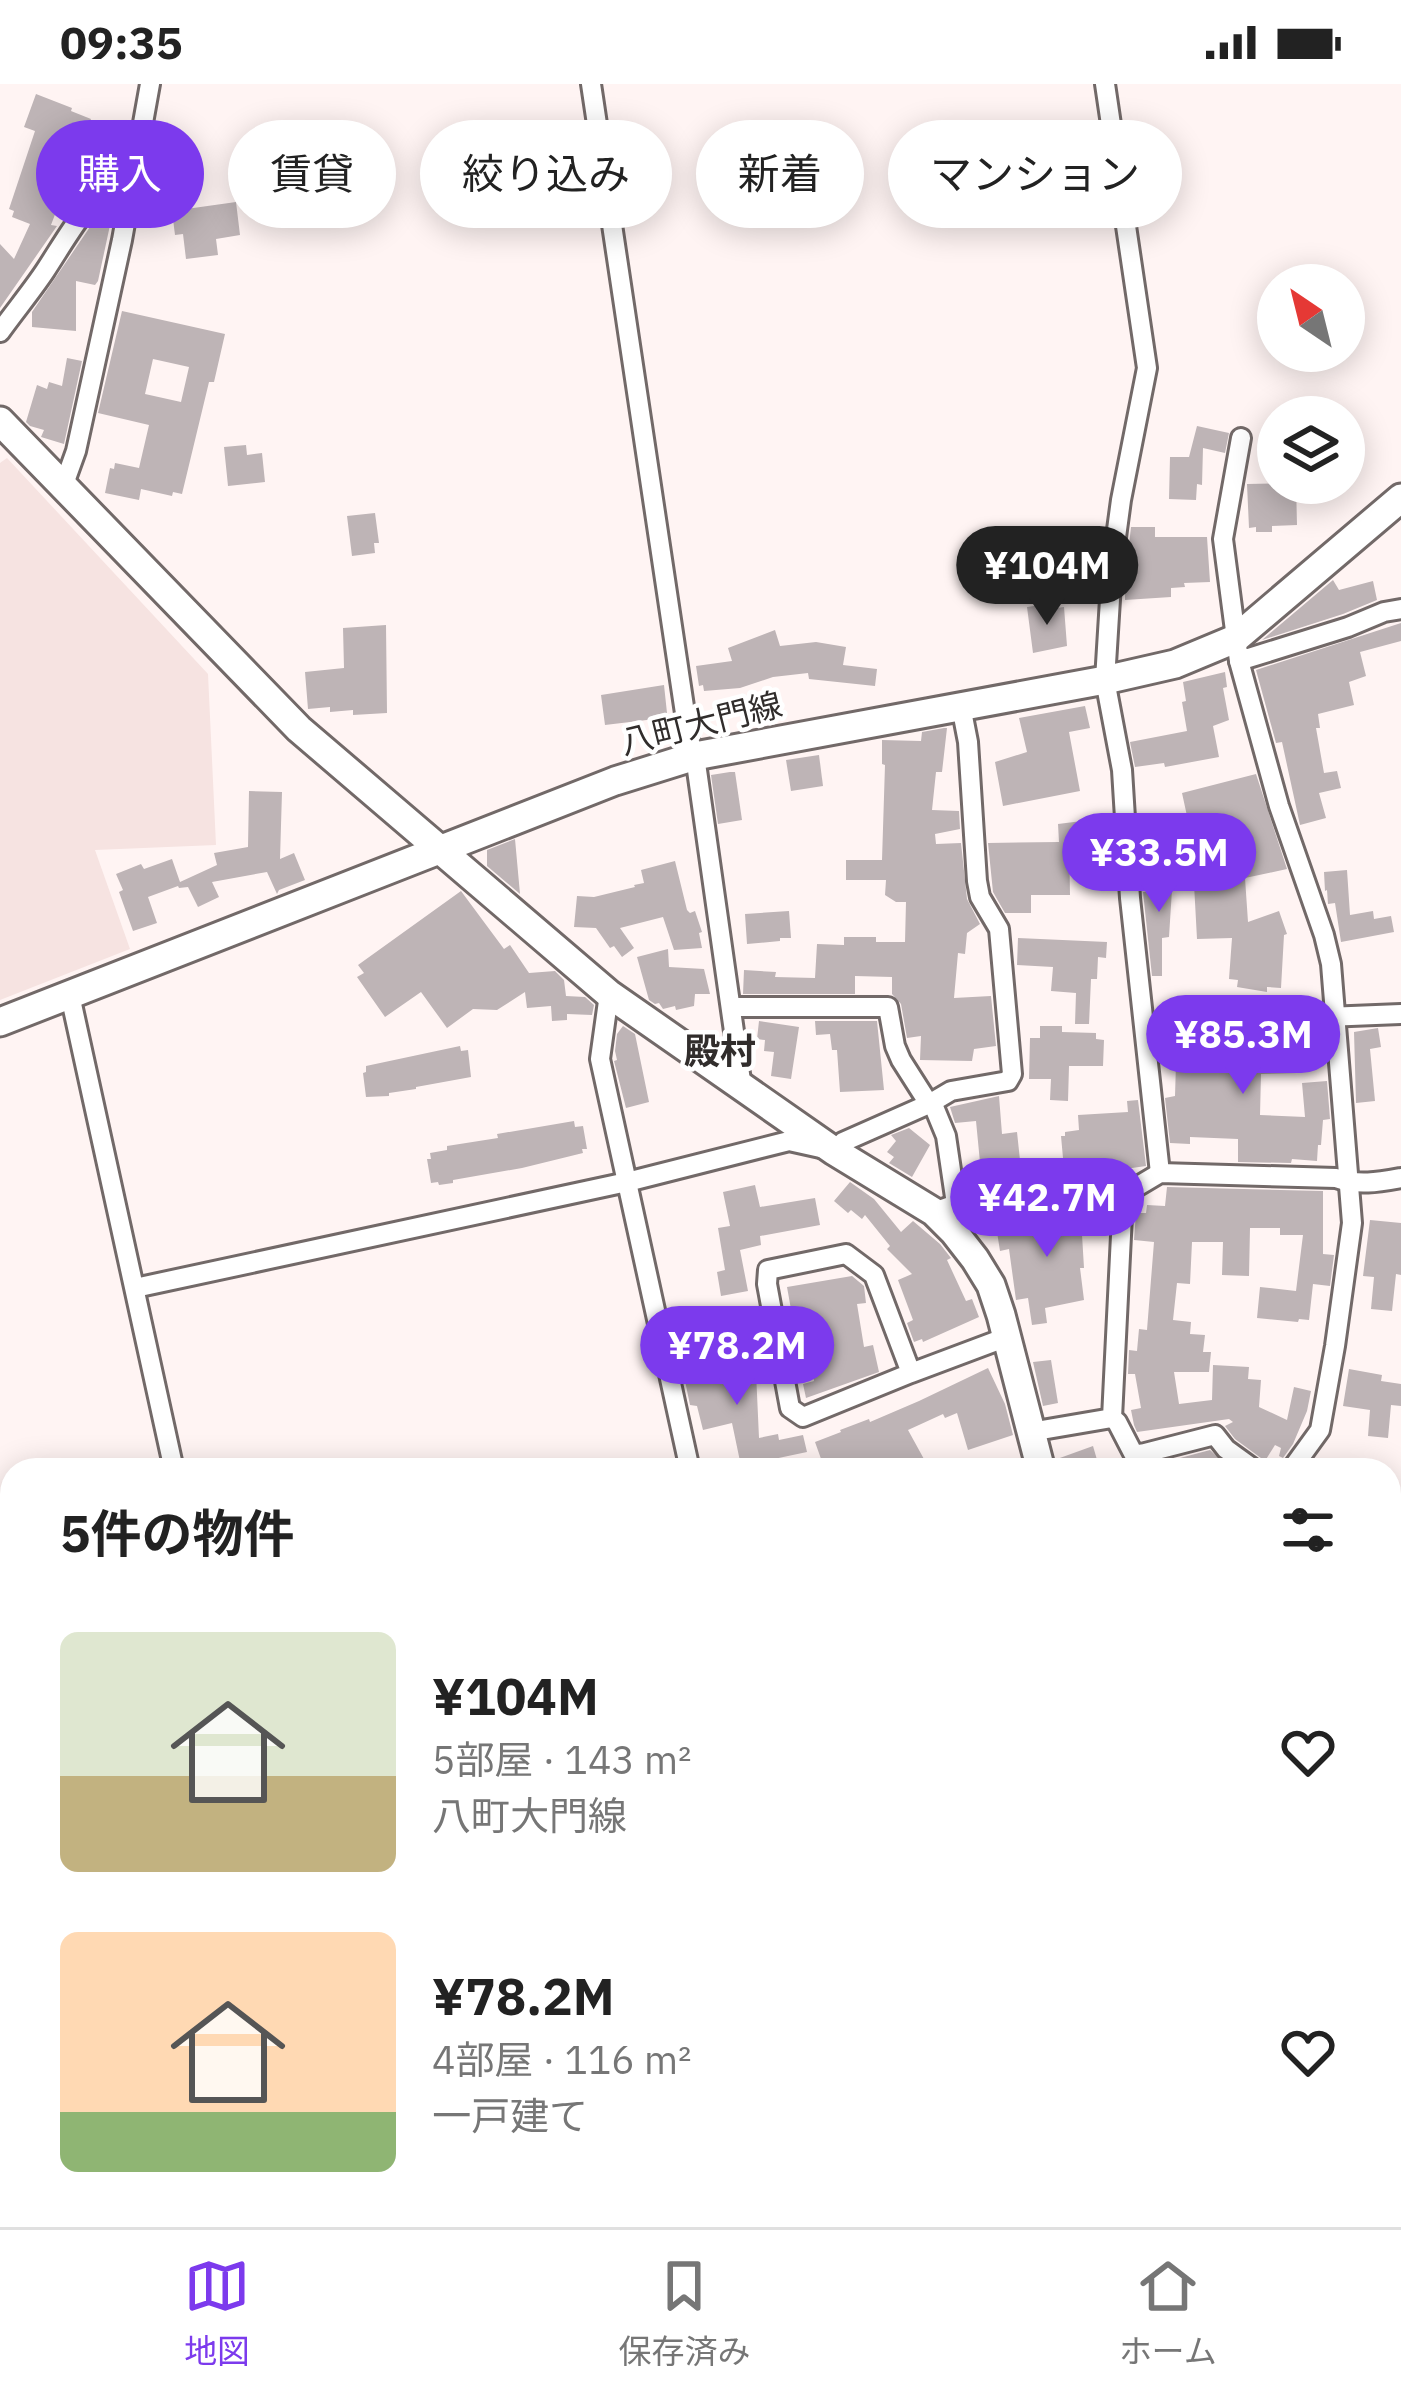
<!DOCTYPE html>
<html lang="ja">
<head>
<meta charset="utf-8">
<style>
  body { margin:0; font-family:"IBM Plex Sans","Noto Sans JP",sans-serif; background:#f2f2f2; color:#222; height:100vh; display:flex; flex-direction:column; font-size:45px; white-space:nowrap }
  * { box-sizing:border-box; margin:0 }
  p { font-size:39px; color:#767676 }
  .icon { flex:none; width:66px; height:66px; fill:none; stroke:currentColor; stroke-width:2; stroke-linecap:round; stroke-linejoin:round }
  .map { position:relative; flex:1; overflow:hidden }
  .details { position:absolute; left:0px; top:1374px; width:1401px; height:771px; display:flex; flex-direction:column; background:#fff; border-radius:36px 36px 0 0; box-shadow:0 6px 30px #0003 }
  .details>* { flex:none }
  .banner { position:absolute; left:36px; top:36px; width:1329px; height:108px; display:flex; gap:24px }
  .needle { width:78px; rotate:325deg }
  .buttons { position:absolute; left:1257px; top:180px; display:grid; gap:24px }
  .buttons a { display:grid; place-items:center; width:108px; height:108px; border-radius:50%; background:#fff; box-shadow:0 6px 30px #0003; font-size:60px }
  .price { position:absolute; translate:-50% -102px; padding:0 27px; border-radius:42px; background:#7c3aed; color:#fff; font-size:39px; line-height:78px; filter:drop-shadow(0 3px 6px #0008) }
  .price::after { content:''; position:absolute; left:50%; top:72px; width:36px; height:27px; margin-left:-18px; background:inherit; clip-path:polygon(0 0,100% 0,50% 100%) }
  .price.active { background:#222; color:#fff }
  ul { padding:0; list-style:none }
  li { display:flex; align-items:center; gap:36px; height:300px; padding:0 60px }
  li span { display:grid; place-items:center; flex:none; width:336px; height:240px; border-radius:18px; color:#555 }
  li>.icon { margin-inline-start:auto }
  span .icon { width:144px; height:144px; fill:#fffc; stroke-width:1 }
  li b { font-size:51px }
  h2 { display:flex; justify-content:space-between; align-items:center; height:144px; padding:0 60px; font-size:51px }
  .chip { padding:0 42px; border-radius:54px; background:#fff; box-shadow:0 6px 30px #0003; font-size:42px; line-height:108px }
  .chip.active { background:#7c3aed; color:#fff }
  .status { display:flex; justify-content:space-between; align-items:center; height:84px; padding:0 60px; background:#fff; direction:ltr }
  .status svg { height:33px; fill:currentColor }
  .menu { display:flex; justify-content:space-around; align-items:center; height:168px; border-top:3px solid #e0e0e0; background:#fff; font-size:33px; color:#767676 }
  .menu a { display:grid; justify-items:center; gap:6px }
  .menu .active { color:#7c3aed }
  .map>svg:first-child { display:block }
</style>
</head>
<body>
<div class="status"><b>09:35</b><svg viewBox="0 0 49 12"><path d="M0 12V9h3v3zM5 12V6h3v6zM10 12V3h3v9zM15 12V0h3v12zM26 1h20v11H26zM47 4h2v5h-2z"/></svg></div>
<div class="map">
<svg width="1401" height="2143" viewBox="0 0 1401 2143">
  <rect width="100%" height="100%" fill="#fff4f3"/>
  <path fill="#f6e3e1" d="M7,374L208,590L216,761L95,766L130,865L0,916V379Z"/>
  <g fill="#beb4b6" fill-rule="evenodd">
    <path d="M36,10L72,24L71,27L91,35L51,141L57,142L0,224V160L14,175L30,140L12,133L14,127L9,125L35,47L24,43Z"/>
    <path d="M111,117L115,118L98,197L95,201L76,197V247L32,243V228L92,140Z"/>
    <path d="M236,118L240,151L216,155L218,171L186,175L183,150L175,151L172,127Z"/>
    <path d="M122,227L225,250L214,298H209L182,410L173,408L172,412L141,405L139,416L105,409L110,384L114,385L115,379L139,384L149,341L98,329ZM153,275L189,283L181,318L145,310Z"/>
    <path d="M67,274L82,277L64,360L41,353L44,346L30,342L26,338L37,301L47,305L49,298L62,302Z"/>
    <path d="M1197,342L1229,349L1225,369L1203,364L1202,401L1197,400L1196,416L1169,415L1170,373H1189Z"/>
    <path d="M246,361L247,371L262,369L265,398L228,402L224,363Z"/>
    <path d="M1296,399L1297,441L1272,442V448H1256V443L1249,444L1247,400Z"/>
    <path d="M375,429L379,459H374L375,469L352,472L347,432Z"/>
    <path d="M1131,443H1155V453H1207L1210,498L1184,499L1185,503L1171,504V513L1125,516V497Z"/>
    <path d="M1333,496L1339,506L1373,497L1377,516L1343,530L1262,556Z"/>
    <path d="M1041,521L1042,526L1064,523L1067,562L1033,569L1027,523Z"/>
    <path d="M1401,539V557L1360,568L1366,592L1349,598L1354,621L1318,630L1320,644H1316L1324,689L1337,687L1341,704L1319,709L1326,734L1300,741L1282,658L1276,659L1256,586Z"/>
    <path d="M386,541L387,629L353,631V626L330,628V623L308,625L305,588L344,584L343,544Z"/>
    <path d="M775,546L780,562L816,558L846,563L843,581L877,585L875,602L809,595L808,589L773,593L740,604L704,607L703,601L699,602L696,582L732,577L728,564Z"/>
    <path d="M1225,588L1227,603L1223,604L1229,636L1213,642L1219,673L1165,683L1164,679L1135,683L1130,658L1187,647L1182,618L1186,617L1183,598Z"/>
    <path d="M664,601L667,629L655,631V635L605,641L601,611Z"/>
    <path d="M1085,622L1090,644L1069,648L1080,707L1003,722L995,678L1027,668L1019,634Z"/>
    <path d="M944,644H947L942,688H936L932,726L959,727L960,745L935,750L936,760L961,759L967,815L980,840L967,849L965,870L958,869L954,914L991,912L996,962L974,965L972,977L920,976L921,952L907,954L901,920L892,910V893L855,892V910H743L744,886L776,888L775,893L815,894L817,860L844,861V853H876V858H905L906,818H896L885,811L886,796H846V776H882L885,681L882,680V656L921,657L922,648Z"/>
    <path d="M819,671L823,702L791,707L786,676Z"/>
    <path d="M730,688H735L742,736L718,740L711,691Z"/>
    <path d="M1256,690L1287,785L1245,794L1248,838L1279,827L1287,850L1284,851L1281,904L1267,903V908L1237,903L1238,896L1229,895L1232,854L1197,855L1192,763H1173L1168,735L1187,732L1182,709Z"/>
    <path d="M249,707L282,708L280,775L294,769L305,796L279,806L277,810L267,788L212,798L219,813L198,823L188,803L179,804L178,802L148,813L157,839L133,847L119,808L123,806L116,790L141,780L144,785L172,775L180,798L217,781L214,769L248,763Z"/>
    <path d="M1106,734L1108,750L1105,753L1063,758H1069L1070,811H1031V829H1005L993,808L988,759L1059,758L1058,740Z"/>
    <path d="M515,755L520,810L487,782V766Z"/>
    <path d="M1174,774L1169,853L1162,854V892H1152L1143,808L1162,807L1157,777Z"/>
    <path d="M675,777L687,826L690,829L695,827L702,848L699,849L702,864L674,866L663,833L620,844L634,864L622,873L614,862L610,864L596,844L574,843L577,812L594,813L635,803L634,801L644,799L641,786Z"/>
    <path d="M1347,786L1350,831L1373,827L1374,835L1391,832L1394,848L1341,858L1335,819L1328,820L1327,806L1325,807L1324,788Z"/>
    <path d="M461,807L504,865L510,861L529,889L555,887L564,896L566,912L585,913L594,921L592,931L567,930V936L552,937L551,922L527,924L525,908L497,926L473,925L447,944L421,908L385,933L357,893L364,889L358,881Z"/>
    <path d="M789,827L791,854H780V857L747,860L745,830Z"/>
    <path d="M1018,854L1107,858L1106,874L1098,873L1097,895H1091L1089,940H1075L1076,909L1051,907L1053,883L1017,881Z"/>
    <path d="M668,865L669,883L704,885L710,910H695L694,922L676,926L675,922L663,925L659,919L655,920L649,916L637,873Z"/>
    <path d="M759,937L799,943L791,995L771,992L774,968L764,967L765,956L757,955Z"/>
    <path d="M815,937H877L884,1006L840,1008L837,966H832L830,950L816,951Z"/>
    <path d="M623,942L635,950L649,1018L626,1024L614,977L617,976L615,967L617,950Z"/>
    <path d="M1040,942H1062V948L1096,949V955L1104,956L1103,982H1069L1068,1017L1050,1016L1051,995H1029L1030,954H1040Z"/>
    <path d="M1378,944L1381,963L1370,965L1375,1017L1356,1019L1354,948Z"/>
    <path d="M1296,948L1297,989L1261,990L1260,1031L1305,1033L1302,999L1327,997L1330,1035L1323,1036L1321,1061H1318L1317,1077L1292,1075L1291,1079L1238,1078V1055L1190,1053V1060L1170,1059L1165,1014L1175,1012L1176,980H1171V953L1235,954V950Z"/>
    <path d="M460,962L461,967L468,966L471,993L416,1003V1005L389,1009V1012L366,1013L363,989L366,988V982Z"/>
    <path d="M999,1012L1002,1050L1017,1048L1022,1095L982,1099L976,1037L955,1039L950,1023Z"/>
    <path d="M1138,1016L1146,1082L1111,1087L1112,1091L1101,1092V1099L1024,1102L1023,1082H1053L1052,1074H1063L1061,1052H1065V1048L1079,1046L1078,1031L1128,1028L1127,1017Z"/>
    <path d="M574,1037L575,1043L583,1042L587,1065H582L583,1069L522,1084L453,1096V1099L439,1101L438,1098L431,1099L427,1075H431L430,1069L447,1066V1062L498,1054L497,1050Z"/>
    <path d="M909,1044L930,1061L912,1093L889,1079L894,1073L887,1068L896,1057L891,1051Z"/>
    <path d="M850,1098L874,1115L901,1148L913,1137L940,1160L951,1174L947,1176L966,1217L972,1215L979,1233L923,1258L922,1255L914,1258L907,1239L913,1236L898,1196L912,1190L887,1165L890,1162L865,1131L862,1135L851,1126L848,1129L834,1117Z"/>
    <path d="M755,1101L760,1123L815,1114L820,1141L760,1152L761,1161L740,1166L748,1207L721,1212L717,1188L725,1186L718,1144L730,1142L723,1108Z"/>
    <path d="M1167,1103L1323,1107V1170L1334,1171L1330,1202L1313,1200L1309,1236L1299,1235L1298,1238L1257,1234L1260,1203L1296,1207L1303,1151H1280V1144H1250L1249,1192L1222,1191L1223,1158H1192L1190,1200L1177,1199L1173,1236L1191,1238L1190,1250L1205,1251L1203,1268H1211L1209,1288H1174L1179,1320L1212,1316L1213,1281L1249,1283L1248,1295L1261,1296L1259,1323L1287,1336L1294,1303L1311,1307L1307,1327L1293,1360L1283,1374L1279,1372L1281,1364L1275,1361L1265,1377L1235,1355L1225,1342L1233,1338L1229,1335L1137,1348L1134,1341L1131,1326L1141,1324L1135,1290H1128L1129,1266L1137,1267L1139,1245L1147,1246L1154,1158L1134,1156L1136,1129H1146L1147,1121L1165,1122Z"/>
    <path d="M1101,1126V1134H1081L1084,1184H1080L1084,1216L1045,1224L1047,1239L1032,1241L1028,1214L1016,1216L1009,1165L1000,1167L997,1148L1001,1147V1144L1040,1134V1129Z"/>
    <path d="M1370,1136L1401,1139V1191L1396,1190L1392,1227L1371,1225L1374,1193L1363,1192Z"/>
    <path d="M852,1192L864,1202L866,1219L857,1220L864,1263L873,1261L879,1288L806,1314L803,1300L814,1297L801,1230L792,1231L787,1203Z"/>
    <path d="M760,1269L763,1287L756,1288L759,1354L778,1350L779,1356L803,1351L807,1368L741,1382L732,1339L703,1346L697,1322L690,1321L683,1287Z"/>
    <path d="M1051,1276L1058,1319L1043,1322L1033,1278Z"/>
    <path d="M988,1284L1005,1320L1013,1351L968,1366L957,1329L945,1334L943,1330L908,1346L930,1386H825L815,1358L841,1348L840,1346L869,1335L870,1338L919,1317Z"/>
    <path d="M1349,1285L1382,1291L1381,1297L1401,1300V1322L1391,1321L1388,1354L1368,1352L1370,1326L1343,1322Z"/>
    <path d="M1093,1362L1100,1386H1059L1057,1375Z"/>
    <path d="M1210,1366L1232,1386H1142L1150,1382Z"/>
  </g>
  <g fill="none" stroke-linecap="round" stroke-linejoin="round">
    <g stroke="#726968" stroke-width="24">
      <g id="street">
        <path d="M591,0L689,656L695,672L742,1004"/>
        <path d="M1105,0L1147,284L1121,416L1112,483L1105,596L1122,686L1130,814L1160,1089"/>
        <path d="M0,248C15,227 31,208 45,187C71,147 88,114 127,85H135"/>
        <path d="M1241,354L1223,455L1239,577L1348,543L1384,528L1401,525"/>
        <path d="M63,403L76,367L122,156L150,0"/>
        <path d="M1239,577L1279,722L1324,851L1331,880L1352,1139L1335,1262L1320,1346L1291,1386"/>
        <path d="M609,910L600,975L690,1386"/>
        <path d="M70,911L174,1386"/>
        <path d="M731,923H888L895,962L901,976L929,1020"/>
        <path d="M1146,940L1401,930"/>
        <path d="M932,1018L946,1052L956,1120"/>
        <path d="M934,1128L959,1119L1123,1111L1160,1089L1336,1094C1358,1102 1379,1098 1401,1094"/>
        <path d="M135,1204L627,1098L789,1057L834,1067L843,1058L929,1020L951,1007L1008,997L1012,990L999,845L980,813L977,797L968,658L961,622"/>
        <path d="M911,1289L803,1333L790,1324L767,1200L768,1186L846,1170L874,1191L911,1289L1007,1253"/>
        <path d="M1112,1334L1117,1338L1133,1369L1141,1370L1215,1351L1226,1365L1255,1386"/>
        <path d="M1030,1348L1112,1334L1123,1111"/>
        <path d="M1389,1688L1401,1689"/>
        <path d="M0,1914L12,1912"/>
        <path d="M1389,1940L1401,1938"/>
        <path d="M1389,2056L1401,2053"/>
        <path d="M1277,2133L1281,2143"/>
        <path d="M1126,2143L1127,2133"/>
      </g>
    </g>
    <g stroke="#726968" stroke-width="33">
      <g id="secondary">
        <path d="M0,337L299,645L609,910L834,1067L934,1128L954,1148L975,1175L991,1201L1001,1231L1041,1386"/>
        <path d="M0,938L615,697L695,672L1105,596L1175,580L1235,555L1401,414"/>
        <path d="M1350,2133L1354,2143"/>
      </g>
    </g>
    <use href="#street" stroke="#fff" stroke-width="18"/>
    <use href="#secondary" stroke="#fff" stroke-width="27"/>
  </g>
  <g text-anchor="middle" stroke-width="9" stroke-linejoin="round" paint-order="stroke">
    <g font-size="33" fill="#312d2c" stroke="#fff">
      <text transform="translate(701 639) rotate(-14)" y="12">八町大門線</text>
    </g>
    <g font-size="36" font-weight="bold" fill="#312d2c" stroke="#fff">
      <text x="720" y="980">殿村</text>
    </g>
  </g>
</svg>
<div class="buttons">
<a><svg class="needle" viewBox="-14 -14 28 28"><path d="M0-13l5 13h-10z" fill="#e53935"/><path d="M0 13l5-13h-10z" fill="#767676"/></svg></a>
<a><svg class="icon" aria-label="layers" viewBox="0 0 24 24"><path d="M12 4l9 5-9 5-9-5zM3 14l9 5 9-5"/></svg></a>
</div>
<b class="price active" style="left:1047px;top:544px">¥104M</b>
<b class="price" style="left:1159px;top:831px">¥33.5M</b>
<b class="price" style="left:1243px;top:1013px">¥85.3M</b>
<b class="price" style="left:1047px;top:1176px">¥42.7M</b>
<b class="price" style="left:737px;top:1324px">¥78.2M</b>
<div class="banner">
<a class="chip active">購入</a>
<a class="chip">賃貸</a>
<a class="chip">絞り込み</a>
<a class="chip">新着</a>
<a class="chip">マンション</a>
</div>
<section class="details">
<h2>5件の物件<svg class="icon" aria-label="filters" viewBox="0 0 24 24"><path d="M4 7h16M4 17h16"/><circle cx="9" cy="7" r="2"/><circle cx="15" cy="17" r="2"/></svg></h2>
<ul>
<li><span style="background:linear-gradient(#dfe7d0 60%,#c2b280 0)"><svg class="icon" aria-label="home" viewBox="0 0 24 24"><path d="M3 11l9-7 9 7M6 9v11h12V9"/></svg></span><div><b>¥104M</b><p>5部屋 · 143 m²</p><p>八町大門線</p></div><svg class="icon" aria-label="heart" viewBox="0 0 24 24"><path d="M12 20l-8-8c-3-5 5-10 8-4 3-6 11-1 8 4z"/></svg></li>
<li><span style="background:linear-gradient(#ffd9b3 75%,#8fb573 0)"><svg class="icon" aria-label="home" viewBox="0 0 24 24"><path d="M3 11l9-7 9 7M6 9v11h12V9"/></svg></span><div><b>¥78.2M</b><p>4部屋 · 116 m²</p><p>一戸建て</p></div><svg class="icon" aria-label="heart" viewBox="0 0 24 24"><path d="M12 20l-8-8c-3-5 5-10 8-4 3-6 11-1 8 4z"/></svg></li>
</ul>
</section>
</div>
<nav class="menu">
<a class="active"><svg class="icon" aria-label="map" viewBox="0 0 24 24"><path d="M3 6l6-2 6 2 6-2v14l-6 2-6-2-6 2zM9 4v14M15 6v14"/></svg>地図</a>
<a><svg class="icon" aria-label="saved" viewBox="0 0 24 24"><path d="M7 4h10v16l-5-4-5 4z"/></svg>保存済み</a>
<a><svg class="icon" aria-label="home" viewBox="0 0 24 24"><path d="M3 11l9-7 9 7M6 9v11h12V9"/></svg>ホーム</a>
</nav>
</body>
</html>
